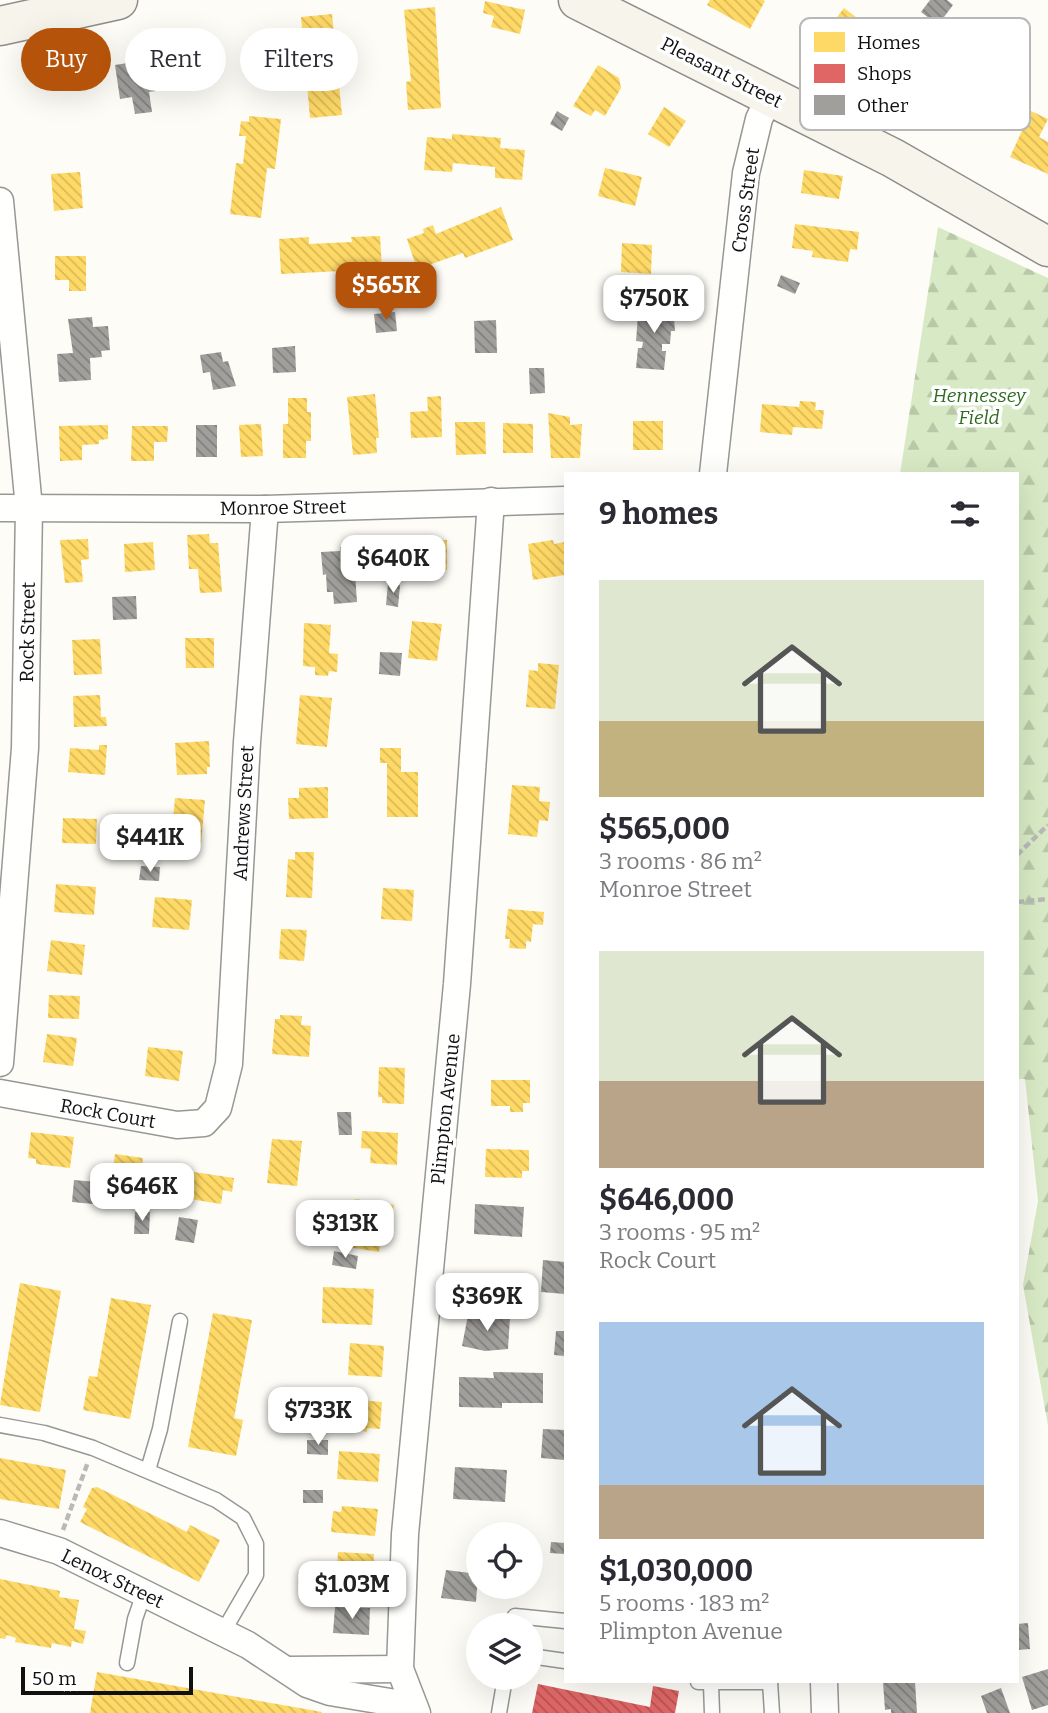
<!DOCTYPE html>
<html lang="en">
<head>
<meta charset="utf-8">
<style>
  body { margin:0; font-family:Bitter,serif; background:#f2f2f3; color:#2b2b33; height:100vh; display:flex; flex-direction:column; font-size:26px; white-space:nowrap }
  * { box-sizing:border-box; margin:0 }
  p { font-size:23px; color:#7c7c81 }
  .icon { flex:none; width:38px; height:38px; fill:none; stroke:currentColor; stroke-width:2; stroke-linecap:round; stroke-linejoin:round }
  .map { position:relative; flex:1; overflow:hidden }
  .side { position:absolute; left:564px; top:472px; width:455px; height:1211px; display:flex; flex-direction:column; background:#fff; border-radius:0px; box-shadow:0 7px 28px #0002 }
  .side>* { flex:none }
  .guide { position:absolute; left:21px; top:28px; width:438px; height:63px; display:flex; gap:14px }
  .buttons { position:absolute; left:466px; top:1522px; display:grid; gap:14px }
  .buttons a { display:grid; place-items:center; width:77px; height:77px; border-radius:50%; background:#fff; box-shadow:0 7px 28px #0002; font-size:35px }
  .scale { position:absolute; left:21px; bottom:18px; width:172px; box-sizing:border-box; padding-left:7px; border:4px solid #111; border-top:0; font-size:19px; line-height:24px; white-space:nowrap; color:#111; -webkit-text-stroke:5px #fff; paint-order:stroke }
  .price { position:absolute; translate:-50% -60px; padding:0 16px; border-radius:14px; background:#fff; color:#222; font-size:23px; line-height:46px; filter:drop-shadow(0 2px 4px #0008) }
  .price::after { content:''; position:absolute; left:50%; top:42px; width:21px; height:16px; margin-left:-10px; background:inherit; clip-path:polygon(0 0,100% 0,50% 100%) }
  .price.on { background:#b45309; color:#fff }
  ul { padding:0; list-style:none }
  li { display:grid; align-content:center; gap:14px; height:371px; padding:0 35px }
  li span { display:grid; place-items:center; height:217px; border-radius:0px; color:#555 }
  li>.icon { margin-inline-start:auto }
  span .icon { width:126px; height:126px; fill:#fffc; stroke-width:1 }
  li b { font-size:30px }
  h2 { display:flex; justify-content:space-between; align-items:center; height:84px; padding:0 35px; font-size:30px }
  .pill { padding:0 24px; border-radius:32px; background:#fff; box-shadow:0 7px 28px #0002; font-size:24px; line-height:63px }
  .pill.on { background:#b45309; color:#fff }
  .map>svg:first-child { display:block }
</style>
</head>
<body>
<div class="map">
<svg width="1048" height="1713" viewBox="0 0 1048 1713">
  <defs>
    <pattern id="forest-firs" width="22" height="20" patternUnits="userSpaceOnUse" patternTransform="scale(1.75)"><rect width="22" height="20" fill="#d8eac5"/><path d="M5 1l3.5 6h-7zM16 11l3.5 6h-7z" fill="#b8c8a8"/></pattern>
    <pattern id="homes-back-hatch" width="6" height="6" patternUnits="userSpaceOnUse" patternTransform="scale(1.75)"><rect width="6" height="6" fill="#ffd966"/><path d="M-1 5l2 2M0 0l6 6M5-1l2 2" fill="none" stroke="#dab957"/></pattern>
    <pattern id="shops-back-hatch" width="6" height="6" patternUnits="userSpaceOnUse" patternTransform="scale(1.75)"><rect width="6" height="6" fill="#e06666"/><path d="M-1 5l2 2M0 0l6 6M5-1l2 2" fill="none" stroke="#b45353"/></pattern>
    <pattern id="building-back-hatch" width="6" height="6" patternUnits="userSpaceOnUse" patternTransform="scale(1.75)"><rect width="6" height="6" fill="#a19f9c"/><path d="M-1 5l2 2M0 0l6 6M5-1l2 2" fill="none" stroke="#82807e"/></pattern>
  </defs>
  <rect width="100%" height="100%" fill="#fdfcf7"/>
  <path fill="url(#forest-firs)" d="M938,227L1048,278V1426L1023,1285L1038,1201L1025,1079H1017V474H900Z"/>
  <g fill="url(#homes-back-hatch)">
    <path d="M710,0H763L765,1L750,29L707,5Z"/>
    <path d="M485,1L525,10L520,34L491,27L494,16L483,13Z"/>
    <path d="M435,7L441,108L408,110L406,82L411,81L404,10Z"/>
    <path d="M844,8L870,28L843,62L818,42Z"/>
    <path d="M332,14L342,115L310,118L301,17Z"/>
    <path d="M598,65L619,78L621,88L605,116L595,110L591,116L573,106Z"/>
    <path d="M664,107L686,121L669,147L648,134Z"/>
    <path d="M1031,111L1048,119L1039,137L1048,142V174L1010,157Z"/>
    <path d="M249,116L281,119L275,169L267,168L261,218L230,214L236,163L243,164L246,136H239L241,121L249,122Z"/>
    <path d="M452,134L501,138L500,148L525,150L522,180L495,178V167L453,163L452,172L424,170L427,137L452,139Z"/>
    <path d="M605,168L642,177L635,206L598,196Z"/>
    <path d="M804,170L843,176L839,199L801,193Z"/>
    <path d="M80,172L83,208L54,211L51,174Z"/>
    <path d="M501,207L513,240L465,258L463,253L417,269L407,239L424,233L423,229L433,225L436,234Z"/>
    <path d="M795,224L859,232L857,250L850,249L848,262L812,257L813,251L792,248Z"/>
    <path d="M380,236L382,269L281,274L279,239L309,237V244L352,242L351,237Z"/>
    <path d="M622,243L652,245L651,274L621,272Z"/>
    <path d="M55,256H86V291H69V280H55Z"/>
    <path d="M375,394L379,438H376L377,453L353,455L347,397Z"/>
    <path d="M441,396L442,437L411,438L410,412L428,411L427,397Z"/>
    <path d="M288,398H307V412H311V441H306V458H283V424H288Z"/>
    <path d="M800,401L816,402L815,410H824L822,429L793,427L792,435L760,432L762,404L799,407Z"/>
    <path d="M548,413L570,417V425L582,424L580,458H551Z"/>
    <rect x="633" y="421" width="30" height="29"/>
    <path d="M455,422H485L486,454L456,455Z"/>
    <path d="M503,423L533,424V453H503Z"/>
    <path d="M261,424L263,456L241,457L239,425Z"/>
    <path d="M108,425V439L99,440V444L82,445V460L60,461L59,426Z"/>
    <path d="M132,426H168L167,442H154V461H131Z"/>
    <path d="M209,534L210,543H218L222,592L200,593L198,569H189L187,535Z"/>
    <path d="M88,539L89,559L81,560L83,582L65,583L60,540Z"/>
    <path d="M411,539L447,540V570H410Z"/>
    <path d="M553,540L554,544L565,542V575L533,580L528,544Z"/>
    <path d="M153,542L155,570L125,572L124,544Z"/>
    <path d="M412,621L442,624L437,661L408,658Z"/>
    <path d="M304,623L331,625L329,653L338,654L337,672L329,671L328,676L315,675V667L303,666Z"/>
    <path d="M185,638H214V668H186Z"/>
    <path d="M100,639L102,674L74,675L72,640Z"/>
    <path d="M538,663L559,665L555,709L526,707L529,670L538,671Z"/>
    <path d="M100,695L101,717H106L107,726L74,727L73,696Z"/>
    <path d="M300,695L332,698L327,747L296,744Z"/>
    <path d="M209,741L210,767H207V774L177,775L175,743Z"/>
    <path d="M99,745H107L105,775L68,772L70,748L99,750Z"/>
    <path d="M380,748H401V772H418V817H387V763H380Z"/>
    <path d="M512,785L540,787L539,801L550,802L548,821L539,820L537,837L508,834Z"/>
    <path d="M328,787V818L289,819L288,798H299V788Z"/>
    <path d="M175,798L205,800L201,844L171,841Z"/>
    <path d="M63,818L97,819L96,844L62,843Z"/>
    <path d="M295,852H314L312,898L286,897L288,859L295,860Z"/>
    <path d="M56,884L96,887L94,915L54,912Z"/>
    <path d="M383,888L414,890L412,921L381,919Z"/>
    <path d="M155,897L192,900L189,930L152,927Z"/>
    <path d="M508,909L544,912L543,925L533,924L531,942L526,941V949L509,948L510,939H505Z"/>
    <path d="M281,929L307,930L304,961L279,959Z"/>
    <path d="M51,940L85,945L82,975L47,971Z"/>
    <path d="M49,995L80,996L79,1019L48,1018Z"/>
    <path d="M280,1015L302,1016L301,1025L311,1026L309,1057L272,1054L275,1019H280Z"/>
    <path d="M47,1034L77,1038L73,1066L43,1062Z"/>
    <path d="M148,1047L183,1051L179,1081L145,1076Z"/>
    <path d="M379,1067L405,1068L404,1104L382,1103V1097H378Z"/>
    <path d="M491,1080H530V1103H523V1112H510V1106H491Z"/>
    <path d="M362,1131L398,1133L397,1165L370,1163L371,1149L361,1148Z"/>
    <path d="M31,1132L74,1137L70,1168L36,1164V1159L28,1158Z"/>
    <path d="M272,1139L302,1141L297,1186L267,1183Z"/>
    <path d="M486,1149L529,1150V1171H522V1178L485,1177Z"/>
    <path d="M115,1154L143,1158L138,1190L131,1189L130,1194L110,1191Z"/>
    <path d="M194,1172L234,1178L232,1192L223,1190L221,1204L190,1199Z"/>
    <path d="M355,1199L394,1205L390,1230L383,1228L379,1252L348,1247Z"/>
    <path d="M20,1283L61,1291L40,1412L0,1405Z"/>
    <path d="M323,1287L374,1289L372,1325L322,1323Z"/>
    <path d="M111,1298L151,1305L130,1419L83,1410L89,1376L97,1377Z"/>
    <path d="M213,1313L252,1320L234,1418L243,1420L236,1456L188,1447Z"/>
    <path d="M350,1343L384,1346L382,1377L348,1375Z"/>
    <path d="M337,1398L382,1402L380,1429L367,1428V1432L333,1425L332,1433H310V1408H338Z"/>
    <path d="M339,1451L380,1454L378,1482L337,1479Z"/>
    <path d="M0,1458L66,1470L59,1509L0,1499Z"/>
    <path d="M97,1487L187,1532L190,1525L220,1540L199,1582L80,1522L87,1509L83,1507L92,1488Z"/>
    <path d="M342,1506L378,1509L375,1536L331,1532L333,1511L341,1512Z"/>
    <path d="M338,1552L374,1554L373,1584L336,1582L337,1577H325V1564L337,1565Z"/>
    <path d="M0,1579L60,1591L59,1597L79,1600L74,1629L86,1631L83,1644L72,1641L71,1647L52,1643L51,1648L15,1642L16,1638L7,1635L5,1639L0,1638Z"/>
    <path d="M97,1672L322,1712V1713H90Z"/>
  </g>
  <path fill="url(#shops-back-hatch)" d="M538,1684L650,1707L653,1686L679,1691L675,1713H532Z"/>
  <g fill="url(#building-back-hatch)">
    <path d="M930,0H947L953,5L938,25L921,12Z"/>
    <path d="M158,58L159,70L192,65L195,85L149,92L152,112L135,114L132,97L120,99L115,65Z"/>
    <path d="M557,111L569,118L562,131L550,124Z"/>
    <path d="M781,275L800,283L795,294L777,286Z"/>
    <path d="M639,303L673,306L675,331H671L670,344H662V351H666L664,370L636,368L638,348H642L643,342L636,341Z"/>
    <path d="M395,312L397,331L376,333L374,314Z"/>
    <path d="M92,317L93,327L108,326L110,350L101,351L102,357L90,358L91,380L59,382L57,354L73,353L68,319Z"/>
    <path d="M496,320L497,353H475L474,321Z"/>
    <path d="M295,346L296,372L273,373L272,348Z"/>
    <path d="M221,352L223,362L228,361L236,386L213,390L210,372L203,373L200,355Z"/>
    <path d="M529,368H544L545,393L530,394Z"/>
    <rect x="196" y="425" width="21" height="32"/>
    <path d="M370,545L371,571L355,572L357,602L334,604L333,592H327L326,574L323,575L321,552L340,551V547Z"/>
    <path d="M388,583L400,585L398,607L386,605Z"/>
    <path d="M136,596L137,619L113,620L112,597Z"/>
    <path d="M380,652L402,653L400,676L379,674Z"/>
    <path d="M141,866L160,867L159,881L139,880Z"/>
    <path d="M337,1112H351L352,1135H339Z"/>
    <path d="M74,1180L96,1182L93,1204L72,1202Z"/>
    <path d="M475,1204L524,1207L522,1237L474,1234Z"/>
    <path d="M135,1212H150L149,1234H134Z"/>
    <path d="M179,1217L198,1220L194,1243L175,1240Z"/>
    <path d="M334,1251L358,1256L356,1269L332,1265Z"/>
    <path d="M543,1260L565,1262V1294L541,1292Z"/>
    <path d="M468,1315L510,1317L508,1349L485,1351L462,1346Z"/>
    <path d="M556,1331H565V1356L554,1355Z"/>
    <path d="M493,1372L543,1373V1403H502V1408L459,1407V1377L494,1378Z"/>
    <path d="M543,1429L565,1430V1460L541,1458Z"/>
    <path d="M307,1440H328V1455L307,1454Z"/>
    <path d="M455,1467L507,1470L505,1502L453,1499Z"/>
    <rect x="303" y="1490" width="20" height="13"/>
    <path d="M551,1542L565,1543V1554L550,1553Z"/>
    <path d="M446,1570L478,1574L476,1602L441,1598Z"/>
    <rect x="298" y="1572" width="21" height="12"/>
    <path d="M335,1607L370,1608L369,1635L333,1633Z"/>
    <path d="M1028,1623L1030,1649L1017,1650V1624Z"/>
    <path d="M1048,1669V1705L1032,1710L1022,1677Z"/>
    <path d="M883,1682H915L917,1713H891V1709L885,1710Z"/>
    <path d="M1001,1688L1010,1713H987L981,1696Z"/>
  </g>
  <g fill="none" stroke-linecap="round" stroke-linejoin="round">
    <g stroke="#979795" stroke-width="17">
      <g id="lane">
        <path d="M0,1425L44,1433L93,1448L216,1500L243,1518L256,1544V1575L223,1632"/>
        <path d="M148,1470L160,1429L180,1321"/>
        <path d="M513,1626L515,1616L565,1621"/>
        <path d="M530,1656L565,1661"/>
        <path d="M127,1663L135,1619L144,1593"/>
        <path d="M698,1682H770"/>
        <path d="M770,1682L772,1713"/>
        <path d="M711,1684L712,1713"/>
        <path d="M499,1713L505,1678"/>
      </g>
    </g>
    <g stroke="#979795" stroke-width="29">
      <g id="street">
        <path d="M0,201L29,508L25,748L0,1063"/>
        <path d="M713,474L746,173L759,119L770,96"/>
        <path d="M0,508L265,509L565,500"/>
        <path d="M0,1093L177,1125L204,1123L218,1108L229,1064L247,742L265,509"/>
        <path d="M0,1533L59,1551L248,1645L307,1684L330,1692L414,1706"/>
        <path d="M288,1670L400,1669"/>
        <path d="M824,1682L825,1713"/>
        <path d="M417,1713L400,1669L405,1534L457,984L491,501"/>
      </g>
    </g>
    <g stroke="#8e8d8b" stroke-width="41">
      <g id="secondary">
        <path d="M578,0L893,158L1048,247"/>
        <path d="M0,26L118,0"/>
      </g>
    </g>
    <g stroke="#b9b9b8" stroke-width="4.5" stroke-dasharray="7 3.5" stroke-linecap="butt">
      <path d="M1017,855L1048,825"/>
      <path d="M1017,902L1048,899"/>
      <path d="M63,1530L88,1462"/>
    </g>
    <use href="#lane" stroke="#fffffe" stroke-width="14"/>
    <use href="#street" stroke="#fffffe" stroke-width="26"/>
    <use href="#secondary" stroke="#f6f4eb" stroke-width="38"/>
  </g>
  <g text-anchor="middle" stroke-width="7" stroke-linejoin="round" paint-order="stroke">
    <g font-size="19" fill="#111" stroke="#fff">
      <text transform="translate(722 72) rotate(27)" y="7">Pleasant Street</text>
      <text transform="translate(745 200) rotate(-82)" y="7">Cross Street</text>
      <text transform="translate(283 507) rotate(-1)" y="7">Monroe Street</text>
      <text transform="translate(27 632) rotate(-89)" y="7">Rock Street</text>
      <text transform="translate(243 813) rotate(-87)" y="7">Andrews Street</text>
      <text transform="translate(445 1109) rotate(-84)" y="7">Plimpton Avenue</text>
      <text transform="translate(108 1113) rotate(10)" y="7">Rock Court</text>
      <text transform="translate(113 1578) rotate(26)" y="7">Lenox Street</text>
    </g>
    <g font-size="19" font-style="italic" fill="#2f6b1f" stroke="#fff">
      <text x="979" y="402">Hennessey<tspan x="979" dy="22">Field</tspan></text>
    </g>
  </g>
  <rect x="800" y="18" width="230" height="112" rx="10" fill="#fff" stroke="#b8b8b8" stroke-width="2"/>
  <rect x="814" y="32" width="31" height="20" fill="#ffd966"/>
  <rect x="814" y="64" width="31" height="19" fill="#e06666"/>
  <rect x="814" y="95" width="31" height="20" fill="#a19f9c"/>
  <g font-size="19" fill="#111">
    <text x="857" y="49">Homes</text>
    <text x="857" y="80">Shops</text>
    <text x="857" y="112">Other</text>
  </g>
</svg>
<div class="buttons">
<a><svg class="icon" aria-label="locate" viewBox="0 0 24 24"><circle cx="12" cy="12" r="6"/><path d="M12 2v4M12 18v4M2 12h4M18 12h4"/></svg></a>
<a><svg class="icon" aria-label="layers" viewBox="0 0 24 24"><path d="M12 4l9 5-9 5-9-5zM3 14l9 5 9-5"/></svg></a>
</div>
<div class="scale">50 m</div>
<b class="price on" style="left:386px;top:322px">$565K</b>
<b class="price" style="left:654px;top:335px">$750K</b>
<b class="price" style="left:393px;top:595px">$640K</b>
<b class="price" style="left:150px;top:874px">$441K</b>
<b class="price" style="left:142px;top:1223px">$646K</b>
<b class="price" style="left:345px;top:1260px">$313K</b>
<b class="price" style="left:487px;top:1333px">$369K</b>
<b class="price" style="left:318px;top:1447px">$733K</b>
<b class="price" style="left:352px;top:1621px">$1.03M</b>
<div class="guide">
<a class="pill on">Buy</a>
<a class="pill">Rent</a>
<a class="pill">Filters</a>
</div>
<section class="side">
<h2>9 homes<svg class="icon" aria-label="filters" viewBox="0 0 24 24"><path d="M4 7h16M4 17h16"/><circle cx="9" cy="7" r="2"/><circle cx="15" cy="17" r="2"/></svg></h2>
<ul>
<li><span style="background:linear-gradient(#dfe7d0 65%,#c2b280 0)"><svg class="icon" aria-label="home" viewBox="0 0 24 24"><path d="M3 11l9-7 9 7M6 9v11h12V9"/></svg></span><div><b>$565,000</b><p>3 rooms · 86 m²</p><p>Monroe Street</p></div></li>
<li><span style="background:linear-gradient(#dfe7d0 60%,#b9a48a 0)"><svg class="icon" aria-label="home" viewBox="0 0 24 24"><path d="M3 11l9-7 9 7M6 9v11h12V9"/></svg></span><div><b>$646,000</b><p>3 rooms · 95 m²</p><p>Rock Court</p></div></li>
<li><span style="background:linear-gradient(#a9c7e8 75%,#b9a48a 0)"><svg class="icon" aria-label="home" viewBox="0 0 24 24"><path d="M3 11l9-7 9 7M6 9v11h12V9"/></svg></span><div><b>$1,030,000</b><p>5 rooms · 183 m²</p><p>Plimpton Avenue</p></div></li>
</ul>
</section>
</div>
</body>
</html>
